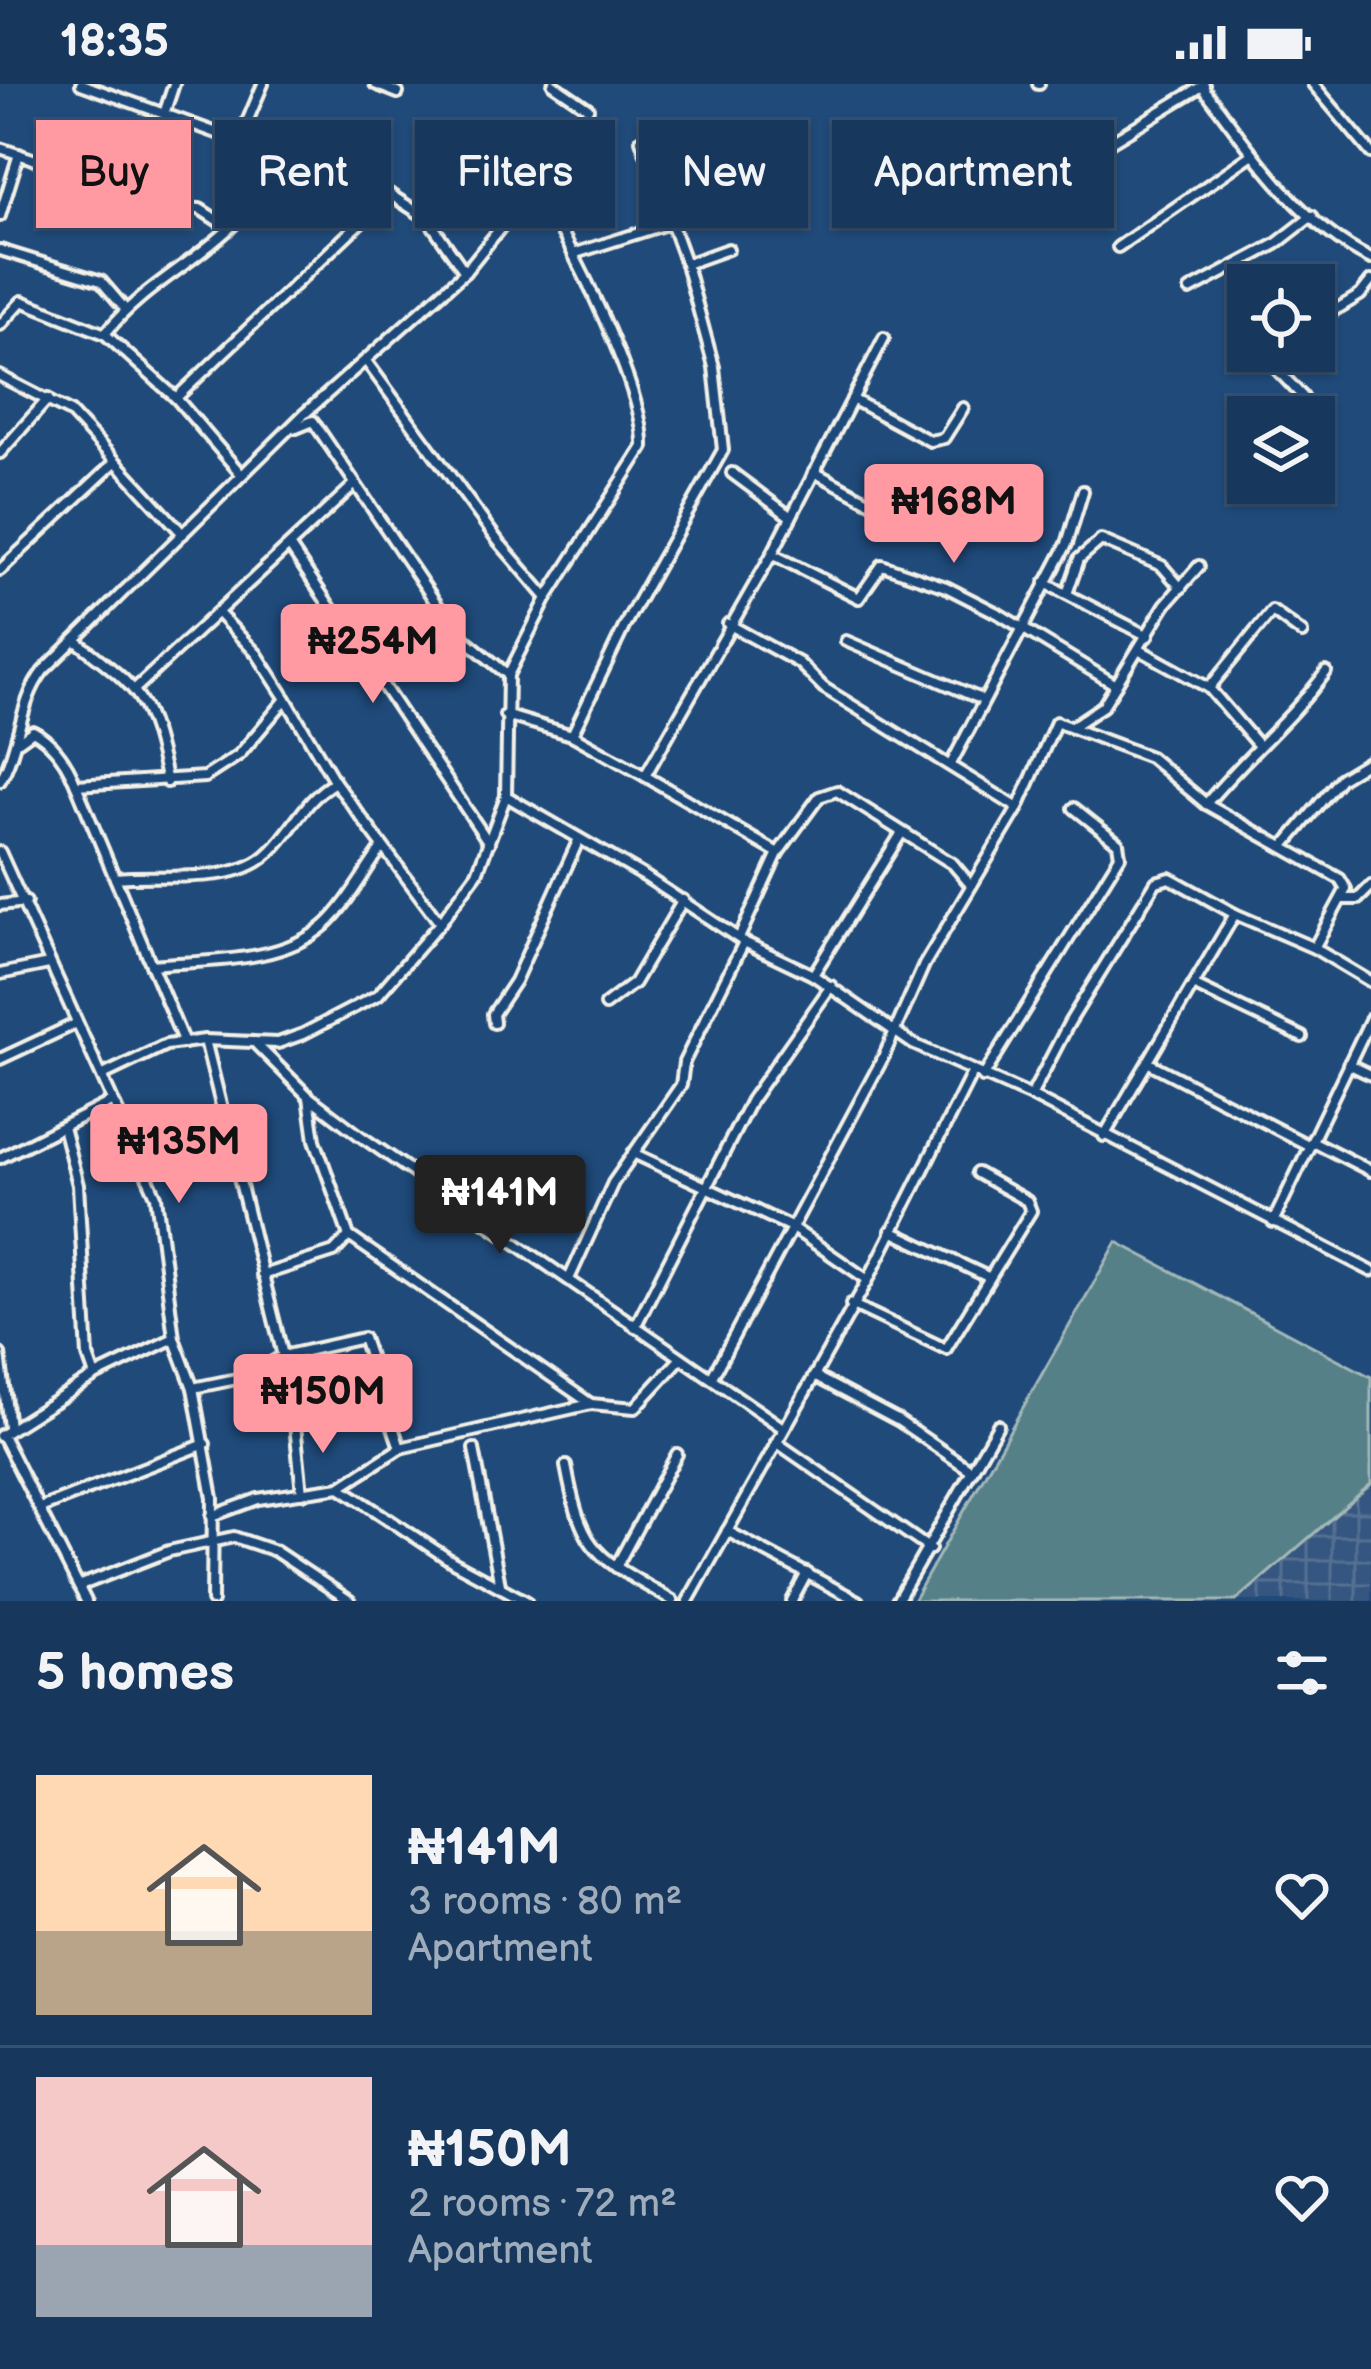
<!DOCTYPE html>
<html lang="en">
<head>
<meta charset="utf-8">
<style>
  body { margin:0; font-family:"Balsamiq Sans",sans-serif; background:#203f62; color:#f1f3f6; height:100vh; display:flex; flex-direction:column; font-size:45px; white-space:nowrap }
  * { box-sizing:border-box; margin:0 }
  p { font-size:39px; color:#9eacbb }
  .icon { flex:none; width:66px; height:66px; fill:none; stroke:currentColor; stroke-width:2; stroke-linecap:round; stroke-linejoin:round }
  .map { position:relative; height:1517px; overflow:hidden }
  .panel { display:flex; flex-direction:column; background:#17385c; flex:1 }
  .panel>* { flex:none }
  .banner { position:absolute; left:36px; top:36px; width:1299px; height:108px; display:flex; gap:24px }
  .buttons { position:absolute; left:1227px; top:180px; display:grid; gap:24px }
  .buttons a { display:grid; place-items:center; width:108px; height:108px; border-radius:0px; background:#17385c; box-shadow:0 3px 9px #0004,0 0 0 3px #365272; font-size:60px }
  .price { position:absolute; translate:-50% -102px; padding:0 27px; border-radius:12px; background:#ff9aa2; color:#111; font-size:39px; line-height:78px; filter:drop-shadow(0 3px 6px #0008) }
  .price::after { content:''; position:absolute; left:50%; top:72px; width:36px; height:27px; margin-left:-18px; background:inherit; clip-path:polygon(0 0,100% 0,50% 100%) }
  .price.selected { background:#222; color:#fff }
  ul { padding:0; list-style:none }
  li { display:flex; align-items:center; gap:36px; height:300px; padding:0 36px }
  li+li { border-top:3px solid #365272 }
  li span { display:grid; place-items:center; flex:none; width:336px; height:240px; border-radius:0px; color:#555 }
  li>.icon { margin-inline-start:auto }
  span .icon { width:144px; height:144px; fill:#fffc; stroke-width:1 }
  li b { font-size:51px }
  h2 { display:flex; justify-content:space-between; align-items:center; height:144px; padding:0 36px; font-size:51px }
  .pill { padding:0 42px; border-radius:0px; background:#17385c; box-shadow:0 3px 9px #0004,0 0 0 3px #365272; font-size:42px; line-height:108px }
  .pill.selected { background:#ff9aa2; color:#111 }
  .status { display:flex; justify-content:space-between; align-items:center; height:84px; padding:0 60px; background:#17385c; direction:ltr }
  .status svg { height:33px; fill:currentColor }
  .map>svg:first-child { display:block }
</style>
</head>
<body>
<div class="status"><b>18:35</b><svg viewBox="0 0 49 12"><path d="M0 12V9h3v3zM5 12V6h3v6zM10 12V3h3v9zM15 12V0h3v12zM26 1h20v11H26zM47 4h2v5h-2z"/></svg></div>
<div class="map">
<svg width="1371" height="1517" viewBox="0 0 1371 1517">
  <defs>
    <pattern id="industrial-grid" width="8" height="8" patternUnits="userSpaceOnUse" patternTransform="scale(3)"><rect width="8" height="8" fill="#365780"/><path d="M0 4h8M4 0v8" fill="none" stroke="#547092"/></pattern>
  </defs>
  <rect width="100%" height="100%" fill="#1f4a7a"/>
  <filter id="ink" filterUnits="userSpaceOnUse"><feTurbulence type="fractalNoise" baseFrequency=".00833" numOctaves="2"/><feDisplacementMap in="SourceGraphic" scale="24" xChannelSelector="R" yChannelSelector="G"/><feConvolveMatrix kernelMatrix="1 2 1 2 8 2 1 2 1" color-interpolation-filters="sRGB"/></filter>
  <g filter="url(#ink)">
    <path fill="url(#industrial-grid)" d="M1371,1383V1517H1164Z"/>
    <path fill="#558087" stroke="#a4b8b8" stroke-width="3" d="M1117,1158L1371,1293V1400L1236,1517H913Z"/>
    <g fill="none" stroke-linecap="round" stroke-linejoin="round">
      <g stroke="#f4f1e8" stroke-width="16">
        <g id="minor">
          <path d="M81,0L286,74"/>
          <path d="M375,0L398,9"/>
          <path d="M553,0L588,24"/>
          <path d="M1038,0H1039"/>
          <path d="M1313,0L1371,69"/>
          <path d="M1202,2C1249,65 1300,141 1371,175"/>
          <path d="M164,30L174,0"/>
          <path d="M239,57L263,0"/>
          <path d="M0,64L179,124L200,125L229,144"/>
          <path d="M1056,91L1204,1"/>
          <path d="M0,132L19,70"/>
          <path d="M1118,163L1253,70"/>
          <path d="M0,166L101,197L125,225"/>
          <path d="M576,169L670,139"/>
          <path d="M686,180L728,165"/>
          <path d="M1190,206L1276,160L1312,132"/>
          <path d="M1314,239L1360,211L1371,197"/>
          <path d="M0,241L22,217L105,250L176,314L241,390"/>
          <path d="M105,250C141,204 192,181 233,141C257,117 274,82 301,64L329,71L428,135L465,188"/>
          <path d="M1267,267V275L1303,313"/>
          <path d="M366,277L498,457L547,514"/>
          <path d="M0,292L70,328L183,450"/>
          <path d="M176,314L390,110"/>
          <path d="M852,315L930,357L944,354L963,324"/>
          <path d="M296,344L313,337L455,547L508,591"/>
          <path d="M0,369L48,315"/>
          <path d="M814,388L891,429"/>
          <path d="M732,389L791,433"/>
          <path d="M290,463L489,759"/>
          <path d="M772,470L859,514L882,481L946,503L999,530L1116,601"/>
          <path d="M0,486L114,379"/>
          <path d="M1045,499L1148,552"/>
          <path d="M1067,510L1079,475L1101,456L1162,482L1181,504"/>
          <path d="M220,531L257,570L286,615"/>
          <path d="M728,540L799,579L824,604L1018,724"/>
          <path d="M75,556C145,610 147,611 167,698"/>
          <path d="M846,557L983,616"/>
          <path d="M1140,566L1209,604L1258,661"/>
          <path d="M136,604L354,401"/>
          <path d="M1209,604L1272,527L1302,549"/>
          <path d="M505,631L572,651L645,692L772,470L884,254"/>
          <path d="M1073,642L1103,622L1165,521L1199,482"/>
          <path d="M572,651L628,535L723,366L714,283L686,180L641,56"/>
          <path d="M19,657L33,647C54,659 67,678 76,701L205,693L239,671L286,615L335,698L440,839"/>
          <path d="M951,680L1067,460L1083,407"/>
          <path d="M645,692L778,769L819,713L837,707L953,780L970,800"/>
          <path d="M0,697C20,663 19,618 43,587L302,332L465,188L522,117L540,111C571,158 645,309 643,363L547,514L508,591L506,712L477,789L440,839L378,911L303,950L278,959L205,956L166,961L103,991"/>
          <path d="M76,701L184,959"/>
          <path d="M506,712L646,793L744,858L813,891L913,960L1031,1012L1371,1187"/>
          <path d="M1206,720C1246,672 1289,638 1326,588"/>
          <path d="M1284,762L1341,694L1371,676"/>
          <path d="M0,768L156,1112L174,1254L193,1304L213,1414L212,1517"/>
          <path d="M115,794C163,789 237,803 271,767C295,743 305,715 335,698"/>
          <path d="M1342,815H1358L1371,802"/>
          <path d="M0,821L26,818"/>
          <path d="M739,854L778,769"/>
          <path d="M151,881C206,876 281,880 325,841C347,821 364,788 382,764"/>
          <path d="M0,890L49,880"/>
          <path d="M813,891L901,750"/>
          <path d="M1193,901L1302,953"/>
          <path d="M605,921L634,899L683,816"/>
          <path d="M494,939L493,930L515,897L579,755"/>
          <path d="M205,956L283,1272"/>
          <path d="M257,961L309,1013L359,1051L783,1344"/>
          <path d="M0,975L75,940"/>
          <path d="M1149,979L1310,1062"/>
          <path d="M1348,980L1371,991"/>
          <path d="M983,993L1120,772L1118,759L1074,724"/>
          <path d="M1031,1012L1069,939L1156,798L1170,794L1235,830"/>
          <path d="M309,1013L315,1056L349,1152L591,1320L635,1324L681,1274"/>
          <path d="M63,1043L78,1101L88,1272L95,1292"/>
          <path d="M1104,1052L1235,830L1314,864L1371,898"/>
          <path d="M1312,1057L1371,1087"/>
          <path d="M633,1069L791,1143L868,1196"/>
          <path d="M0,1074L111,1018"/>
          <path d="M1273,1138L1371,934"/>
          <path d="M891,1147L988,1193"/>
          <path d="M262,1191L334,1168L349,1152"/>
          <path d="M569,1195L613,1099L681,1001L684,978L744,858"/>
          <path d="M851,1220L946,1265L1031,1127L1027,1117L977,1089"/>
          <path d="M635,1243L751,1016L831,902"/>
          <path d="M0,1270L9,1343"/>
          <path d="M814,1292L899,1337L972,1387"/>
          <path d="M712,1293L883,974L924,881L1018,724L1056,638L1150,673L1206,720L1340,795L1346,805L1314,864"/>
          <path d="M193,1304L246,1293L283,1272L363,1254L400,1364L340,1403"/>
          <path d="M295,1341L302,1409"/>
          <path d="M2,1351L86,1517"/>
          <path d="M0,1352L95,1292L174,1254"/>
          <path d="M776,1358L930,1465"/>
          <path d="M400,1364L591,1320"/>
          <path d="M474,1365L500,1501"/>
          <path d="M566,1382C583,1473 596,1471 673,1517"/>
          <path d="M40,1424L205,1360"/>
          <path d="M212,1432L258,1415L340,1403L453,1478L526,1517"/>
          <path d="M727,1447L858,1517"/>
          <path d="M616,1483L677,1370"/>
          <path d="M79,1502L169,1467L234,1453L275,1467L350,1517"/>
          <path d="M688,1517L868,1196L972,989"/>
          <path d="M792,1517L807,1489"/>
          <path d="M897,1517L998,1341"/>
        </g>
      </g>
      <use href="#minor" stroke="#1f4a7a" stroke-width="8"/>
    </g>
  </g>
</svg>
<div class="buttons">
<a><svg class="icon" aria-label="locate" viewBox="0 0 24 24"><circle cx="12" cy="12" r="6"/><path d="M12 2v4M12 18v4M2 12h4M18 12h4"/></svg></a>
<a><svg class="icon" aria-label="layers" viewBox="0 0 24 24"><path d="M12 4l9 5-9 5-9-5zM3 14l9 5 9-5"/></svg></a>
</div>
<b class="price" style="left:954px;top:482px">₦168M</b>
<b class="price" style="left:373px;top:622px">₦254M</b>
<b class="price" style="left:179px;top:1122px">₦135M</b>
<b class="price selected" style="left:500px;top:1173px">₦141M</b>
<b class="price" style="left:323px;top:1372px">₦150M</b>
<div class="banner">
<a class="pill selected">Buy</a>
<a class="pill">Rent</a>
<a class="pill">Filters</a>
<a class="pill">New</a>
<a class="pill">Apartment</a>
</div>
</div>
<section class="panel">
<h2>5 homes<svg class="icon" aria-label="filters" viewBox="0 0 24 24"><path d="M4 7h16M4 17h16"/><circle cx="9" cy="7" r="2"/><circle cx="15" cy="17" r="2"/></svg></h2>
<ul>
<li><span style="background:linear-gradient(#ffd9b3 65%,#b9a48a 0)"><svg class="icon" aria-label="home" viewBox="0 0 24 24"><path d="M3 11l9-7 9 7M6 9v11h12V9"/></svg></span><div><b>₦141M</b><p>3 rooms · 80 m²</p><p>Apartment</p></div><svg class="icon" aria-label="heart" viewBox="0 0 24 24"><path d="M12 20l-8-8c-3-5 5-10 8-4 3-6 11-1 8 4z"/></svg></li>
<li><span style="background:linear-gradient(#f6c9c9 70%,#9aa5b1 0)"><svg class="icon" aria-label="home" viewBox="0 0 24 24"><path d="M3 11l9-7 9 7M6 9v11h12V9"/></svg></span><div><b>₦150M</b><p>2 rooms · 72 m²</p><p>Apartment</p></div><svg class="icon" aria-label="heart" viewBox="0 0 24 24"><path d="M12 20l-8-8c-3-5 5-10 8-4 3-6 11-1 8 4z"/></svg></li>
</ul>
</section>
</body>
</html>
